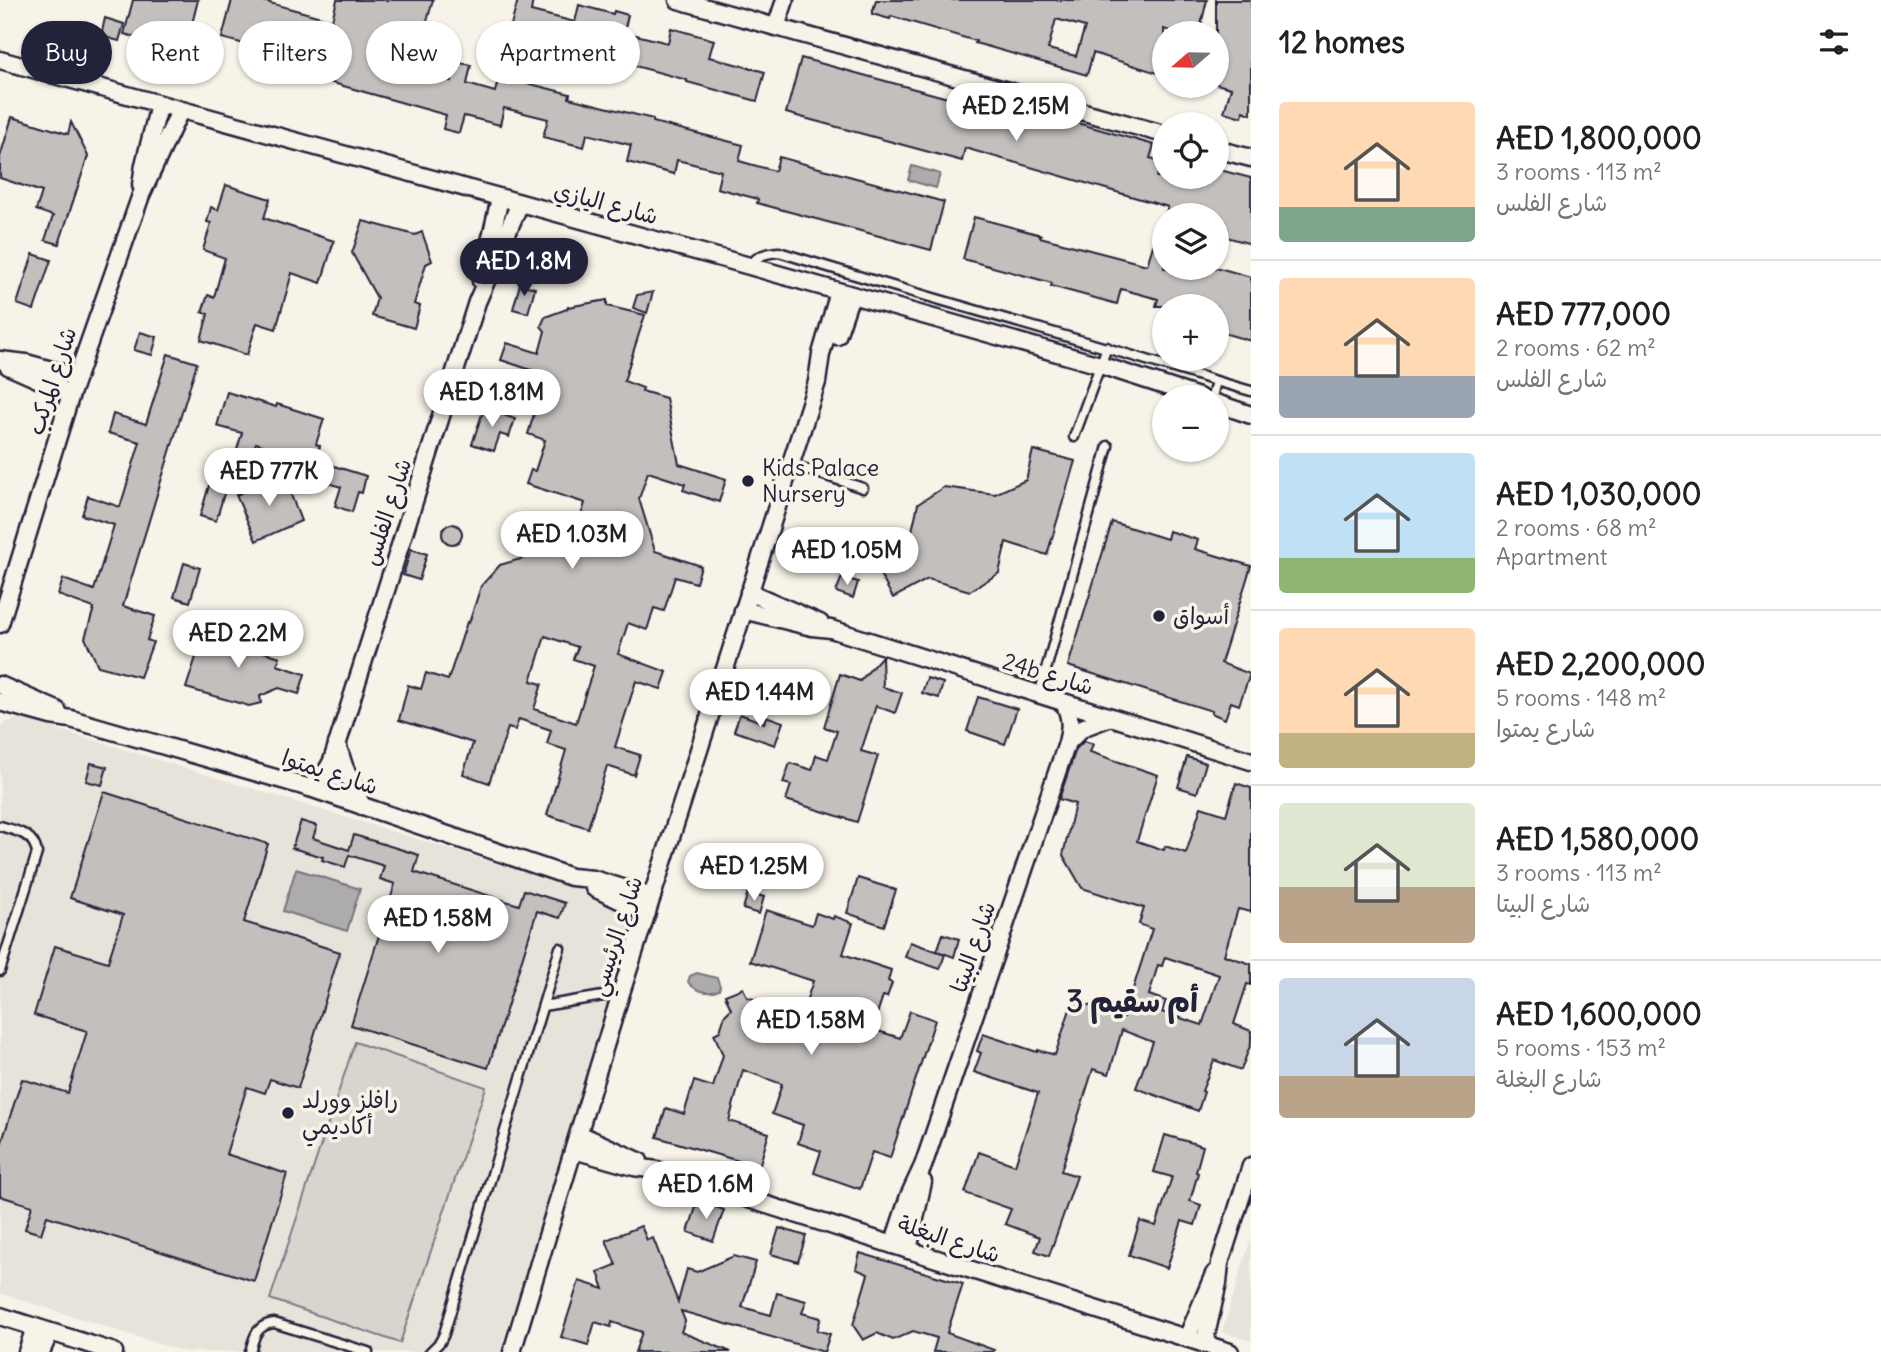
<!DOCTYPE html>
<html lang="en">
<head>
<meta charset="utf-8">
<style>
  body { margin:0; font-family:Delius,"Playpen Sans Arabic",sans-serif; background:#f2f2f2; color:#202124; height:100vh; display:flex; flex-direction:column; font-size:26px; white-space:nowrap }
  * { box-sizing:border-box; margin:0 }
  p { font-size:23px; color:#757577 }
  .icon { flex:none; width:38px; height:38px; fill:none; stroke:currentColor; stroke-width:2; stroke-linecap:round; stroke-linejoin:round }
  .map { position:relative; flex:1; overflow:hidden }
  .drawer { display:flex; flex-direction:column; background:#fff; width:630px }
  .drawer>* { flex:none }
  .hud { position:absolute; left:21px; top:21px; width:665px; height:63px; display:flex; gap:14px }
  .needle { width:46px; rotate:250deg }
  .fabs { position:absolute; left:1152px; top:21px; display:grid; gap:14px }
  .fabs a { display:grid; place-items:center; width:77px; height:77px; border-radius:50%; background:#fff; box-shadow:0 2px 5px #0004; font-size:35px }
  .price { position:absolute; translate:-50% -60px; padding:0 16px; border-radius:24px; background:#fff; color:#222; font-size:23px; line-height:46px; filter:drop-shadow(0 2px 4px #0008) }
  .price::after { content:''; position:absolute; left:50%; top:42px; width:21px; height:16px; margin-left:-10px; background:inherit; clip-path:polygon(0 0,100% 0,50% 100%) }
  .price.on { background:#22223b; color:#fff }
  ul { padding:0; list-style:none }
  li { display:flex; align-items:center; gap:21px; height:175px; padding:0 28px }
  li+li { border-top:2px solid #e0e0e0 }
  li span { display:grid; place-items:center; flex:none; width:196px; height:140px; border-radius:7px; color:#555 }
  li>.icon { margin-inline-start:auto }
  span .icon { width:84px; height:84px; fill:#fffc; stroke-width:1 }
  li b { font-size:30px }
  h2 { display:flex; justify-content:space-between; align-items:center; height:84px; padding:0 28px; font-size:30px }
  .tag { padding:0 24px; border-radius:32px; background:#fff; box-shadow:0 2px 5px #0004; font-size:24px; line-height:63px }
  .tag.on { background:#22223b; color:#fff }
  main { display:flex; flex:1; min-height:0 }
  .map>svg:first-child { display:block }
</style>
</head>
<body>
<main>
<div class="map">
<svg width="1251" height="1352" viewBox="0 0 1251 1352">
  <rect width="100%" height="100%" fill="#f7f3e8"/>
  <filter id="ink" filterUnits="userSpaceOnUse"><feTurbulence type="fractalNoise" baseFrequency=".0143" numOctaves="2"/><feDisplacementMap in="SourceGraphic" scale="14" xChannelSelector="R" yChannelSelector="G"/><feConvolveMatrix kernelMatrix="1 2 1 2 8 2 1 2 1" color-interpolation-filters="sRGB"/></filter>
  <g filter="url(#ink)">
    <g fill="#e7e3db">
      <path d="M21,718L611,898L626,908L631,918L633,932L500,1352H185L0,1293V727L5,723Z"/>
      <path d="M1251,1238V1341L1222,1332Z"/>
    </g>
    <path fill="#d8d5cf" stroke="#7d7c85" stroke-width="2" d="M355,1042L486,1087L400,1343L270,1299Z"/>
    <g fill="#aeabad" stroke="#76747f" stroke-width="2">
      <path d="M912,166L940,174L936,188L908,180Z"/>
      <path d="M296,869L360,889L347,931L283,911Z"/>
      <path d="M697,973L717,978L720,986L719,990C709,995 695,991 688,982L690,976Z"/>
    </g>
    <g fill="#c2bfbd" stroke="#22223b" stroke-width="2" fill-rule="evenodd">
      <path d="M133,0H198L188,40L167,35L165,45L124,34Z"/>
      <path d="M232,0H259L332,20L337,0H433L413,71L451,81L455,62L471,65L467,84L495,92L499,76L570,94L569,98L653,119V122L743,145L739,161L775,171L779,157L944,202L931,250L757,203L758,199L717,188L721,171L677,160L674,174L627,162L631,145L587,134L584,147L543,137L548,119L504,108L500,125L464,116L459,133L443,129L446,115L315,78L319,64L222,38Z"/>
      <path d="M518,0H533L531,11L575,22L579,5L613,14L614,11L628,15L624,32L668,43L671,28L714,40L709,57L765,72L757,101L687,82V80L580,51L579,55L508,36Z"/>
      <path d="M876,0H1207L1199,33H1177L1164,29V75L1093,53L1087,75L986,46L975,43L976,41L891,16L890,19L872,14ZM1056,19L1085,27L1076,56L1048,49Z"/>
      <path d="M1216,0H1251V114L1243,111L1242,117L1224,112L1231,88L1216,84Z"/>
      <path d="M105,18L124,24L119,41L101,36Z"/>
      <path d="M801,58L977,106L976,108L1015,119L1018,106L1154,145L1150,158L1162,161L1157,177H1185L1197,180L1198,177H1216V169L1251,178V244L1216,234V215H1165L1168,207L965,148L962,161L786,113Z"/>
      <path d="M12,117L68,134L71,122L88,156L59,244L45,240L53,216L36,210L42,192L0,178V157Z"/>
      <path d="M226,185L270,199L264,218L334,241L321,283L292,273L276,329L257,323L247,355L201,340L208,314L202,312L208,295L214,297L225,258L203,250L211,223L207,222L211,207L218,210Z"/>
      <path d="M974,217L1041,235L1040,237L1147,265L1160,223L1164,224V268H1219L1251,277V341L1216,331V306H1156L1158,299L1121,289L1117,304L1051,286L1052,283L963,259Z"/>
      <path d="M363,221L415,235L422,232L432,261L426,264L414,304L420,306L414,328L372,316L377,298L352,253Z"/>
      <path d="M33,254L51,260L34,310L17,304Z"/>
      <path d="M520,284L535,288L528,313L513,309Z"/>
      <path d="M653,292L647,313L633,308L637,295Z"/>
      <path d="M607,300V306L645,315L624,381L643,388L642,391L666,398L679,464L726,479L719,502L683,490L685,484L648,472L639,499L655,551L701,566L696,583L675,577L664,611L654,608L647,630L628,623L618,654L667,672L661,689L636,681L615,747L640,755L634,775L607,766L588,828L547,815L566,750L547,744L551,730L519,719L515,730L508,728L489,783L463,774L473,743L399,720L408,685L421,689L426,673L448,680L467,622L469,623L481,586L500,565L524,558L530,537L570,550L585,503L526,484L531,470L535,471L545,440L528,434L546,375L501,360L507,343L539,353L545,331L541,326L545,317L567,309L568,307ZM545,636L578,647L573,659L594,666L576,723L534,709L542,684L531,681Z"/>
      <path d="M140,332L157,337L152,355L134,350Z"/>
      <path d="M168,354L197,363L123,606L155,616L147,640L153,642L140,677L98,666L85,638L94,608L58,595L63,579L94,590L114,525L82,515L88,496L120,507L140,442L108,433L113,414L146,424Z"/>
      <path d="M227,392L276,407L277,404L324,419L316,444L320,446L315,462L256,443L251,458L236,453L242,433L217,426Z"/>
      <path d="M484,408L515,419L509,437L500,434L494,451L472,444Z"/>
      <path d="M1033,450L1075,461L1047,555L1006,542L999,573L970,591L928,579L893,598L877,569L908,549L918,504L944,487L995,494L1026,480Z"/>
      <path d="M321,462L366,476L362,493L358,492L352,512L335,506L341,487L316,479Z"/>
      <path d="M283,474L301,521L256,541L236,495Z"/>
      <path d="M210,482L226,487L216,521L200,516Z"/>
      <path d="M1112,522L1167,539L1169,531L1198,540L1195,549L1251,566L1221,663L1250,674L1239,705L1231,702L1225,719L1211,713L1212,711L1068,666Z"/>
      <circle cx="452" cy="534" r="10"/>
      <path d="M411,549L427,554L419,580L403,575Z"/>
      <path d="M184,563L200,568L190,602L174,597Z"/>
      <path d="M842,577L858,582L853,598L836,592Z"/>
      <path d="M207,623L242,634L239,644L280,657L277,665L305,674L299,694L279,688L260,696L261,703L249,706L186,688Z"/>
      <path d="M882,656L883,687L902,693L895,713L876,706L861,751L878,756L857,822L786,800L791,785L783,783L790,763L812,770L816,755L828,759L837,731L824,727L840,674L860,681Z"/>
      <path d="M927,678L943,683L939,698L922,693Z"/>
      <path d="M978,697L1017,709L1005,744L967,731Z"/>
      <path d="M740,714L764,723L766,716L783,722L775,745L734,731Z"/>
      <path d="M1084,741L1093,744L1090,752L1158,775L1137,841L1164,850L1165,846L1186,853L1201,807L1226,815L1236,783L1251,788V912L1238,909L1224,955L1251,964V985L1247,984L1234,1024L1251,1031V1043L1241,1070L1214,1060L1202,1091L1204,1092L1198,1111L1136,1088L1153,1042L1122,1030L1109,1074L1093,1069L1061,1171L1077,1176L1049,1256L1035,1251L1040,1237L1005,1224L1011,1209L965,1193L979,1152L1015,1165L1038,1093L974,1072L981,1053L977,1051L983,1034L1037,1052L1038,1050L1055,1055L1073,1000L1124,1017L1152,929L1139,924L1144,908L1082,888L1063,855L1075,804L1059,799L1076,749ZM1165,957L1219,975L1202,1025L1162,1012L1166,1001L1149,995L1158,965L1162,966Z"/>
      <path d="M1187,757L1206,763L1197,793L1178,787Z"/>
      <path d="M91,763L107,767L102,785L86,781Z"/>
      <path d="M104,792L268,844L244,922L340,952L298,1088L270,1079L265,1093L247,1087L226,1154L287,1174L254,1281L47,1216L41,1234L25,1229L32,1206L0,1196V1148L22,1079L68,1093L87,1031L34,1015L55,946L108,962L123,915L70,898Z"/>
      <path d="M301,821L317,826L313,838L349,850L354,835L419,855L414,872L519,905L524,890L565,903L560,918L537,911L488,1068L351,1025L395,884L380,879L384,866L349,855L345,867L322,860L323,857L292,848Z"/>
      <path d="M858,878L896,890L884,926L847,913Z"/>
      <path d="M748,892L764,897L759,914L743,909Z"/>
      <path d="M766,910L812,925L816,913L833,919L834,916L853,923L843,954L891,970L888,981L892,983L887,997L883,996L872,1029L900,1038L910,1011L935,1020L890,1158L872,1152L860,1189L814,1173L821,1151L798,1143L803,1125L772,1114L782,1084L743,1070L729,1121L769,1133L759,1167L657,1137L666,1108L684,1114L694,1081L713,1087L723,1055L714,1034L720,1031L725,1015L731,1009L725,995L743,988L747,997L802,1014L813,981L750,961Z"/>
      <path d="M943,934L959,939L954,957L937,951Z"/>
      <path d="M910,942L945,954L940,969L905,957Z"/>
      <path d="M1165,1135L1203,1146L1196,1172L1198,1173L1190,1201L1201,1205L1195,1225L1182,1221L1167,1268L1129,1255L1140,1221L1156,1226L1172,1177L1154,1172Z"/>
      <path d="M698,1201L724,1210L713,1241L688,1232Z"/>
      <path d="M641,1226L647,1240L653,1238L678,1302L687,1269L697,1272L734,1256L756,1262L742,1307L771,1315L777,1293L806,1301L802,1313L821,1318L817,1330L830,1334L824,1352L681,1311L685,1321L681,1332L731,1352H635L642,1332L612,1322L611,1327L595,1322L588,1345L561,1337L579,1281L604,1289L598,1272L616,1265L606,1240Z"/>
      <path d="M779,1228L806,1236L798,1262L771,1254Z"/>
      <path d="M860,1253L963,1284L947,1333L994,1350L993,1352H933L937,1338L913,1331L893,1340L877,1333L863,1340L853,1325L868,1274L856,1269Z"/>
    </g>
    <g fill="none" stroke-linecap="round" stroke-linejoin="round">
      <g stroke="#22223b" stroke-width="13">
        <g id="service">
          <path d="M749,266C758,255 766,253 779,252C924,297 1071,336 1216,381"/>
          <path d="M1212,397L1216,381L1251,391"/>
          <path d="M1074,437L1107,347"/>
          <path d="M790,464L863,488"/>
          <path d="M1039,695L1108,446"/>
          <path d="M0,826C16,831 34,833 37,853L0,971"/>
          <path d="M543,1006L621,993"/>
          <path d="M250,1352C254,1337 256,1325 274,1323L368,1352"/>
          <path d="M430,1352L440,1342L444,1334L560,948"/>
        </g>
      </g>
      <g stroke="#22223b" stroke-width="21">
        <g id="minor">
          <path d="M678,0L1164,134"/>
          <path d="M776,27L785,0"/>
          <path d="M0,60L728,260L1100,365L1199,397"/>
          <path d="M1216,149L1251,158"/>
          <path d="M141,185L144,165L159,105"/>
          <path d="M481,281L500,198"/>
          <path d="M837,336L851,295"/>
          <path d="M0,360L26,363L77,377"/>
          <path d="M8,366L71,394"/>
          <path d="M1216,403L1251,415"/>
          <path d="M749,592L820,623"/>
          <path d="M743,610L812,627L831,629L1251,761"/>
          <path d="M0,624L71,394L141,195L180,111"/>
          <path d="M0,685L57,710"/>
          <path d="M0,702L51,716L71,719L310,788L571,877L593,879L652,897"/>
          <path d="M1067,743L1082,728L1111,717"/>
          <path d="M337,744L344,766L362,806"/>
          <path d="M310,788L326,772L332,761L477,302L520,203"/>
          <path d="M594,888L647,913"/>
          <path d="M579,1134L639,1161"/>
          <path d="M574,1150L634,1167L657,1170L1230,1352"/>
          <path d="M893,1245L909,1196L923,1166L1067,743C1071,728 1071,717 1064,703"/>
          <path d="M908,1250L923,1182"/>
          <path d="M0,1316L114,1352"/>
          <path d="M1187,1338L1214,1274"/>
          <path d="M1204,1344L1218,1283L1220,1263L1251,1166"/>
          <path d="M27,1352L35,1327"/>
          <path d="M41,1352L50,1332"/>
          <path d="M512,1352L621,993L817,382L821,354L839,292"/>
        </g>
      </g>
      <use href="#service" stroke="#f7f3e8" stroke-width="8"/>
      <use href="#minor" stroke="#f7f3e8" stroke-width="16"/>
    </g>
  </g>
  <g fill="#22223b" stroke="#f7f3e8" stroke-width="2.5">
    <circle cx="748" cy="481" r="7"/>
    <circle cx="1159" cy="616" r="7"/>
    <circle cx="288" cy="1113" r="7"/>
  </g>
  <g text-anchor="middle" stroke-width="7" stroke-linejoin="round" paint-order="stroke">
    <g font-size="23" fill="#22223b" stroke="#f7f3e8">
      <text transform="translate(606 203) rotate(15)" y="8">شارع اليازي</text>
      <text transform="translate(52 381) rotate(-72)" y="8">شارع المركب</text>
      <text transform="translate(387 512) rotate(-72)" y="8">شارع الفلس</text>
      <text transform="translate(1048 674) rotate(17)" y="8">24b شارع</text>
      <text transform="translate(330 772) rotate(18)" y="8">شارع يمتوا</text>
      <text transform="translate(616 936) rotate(-72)" y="8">شارع الرئيسي</text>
      <text transform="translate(973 947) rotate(-71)" y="8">شارع البيتا</text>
      <text transform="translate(949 1239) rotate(18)" y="8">شارع البغلة</text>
    </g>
    <g font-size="23" fill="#22223b" stroke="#f7f3e8" text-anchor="start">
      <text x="762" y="476">Kids Palace<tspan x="762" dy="26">Nursery</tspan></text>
      <text x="1173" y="624">أسواق</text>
      <text x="302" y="1108">رافلز وورلد<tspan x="302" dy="26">أكاديمي</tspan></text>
    </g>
    <g font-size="30" font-weight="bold" fill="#22223b" stroke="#f7f3e8">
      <text x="1132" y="1012">أم سقيم 3</text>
    </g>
  </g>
</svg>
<div class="fabs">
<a><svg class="needle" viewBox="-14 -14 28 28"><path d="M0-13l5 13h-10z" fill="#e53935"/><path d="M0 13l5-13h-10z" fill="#757577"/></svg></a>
<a><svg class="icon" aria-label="locate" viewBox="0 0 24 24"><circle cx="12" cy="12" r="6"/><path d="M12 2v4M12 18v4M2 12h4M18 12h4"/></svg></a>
<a><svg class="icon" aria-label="layers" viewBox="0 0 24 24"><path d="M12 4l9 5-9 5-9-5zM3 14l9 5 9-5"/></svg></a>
<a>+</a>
<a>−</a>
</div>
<b class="price" style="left:1016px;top:143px">AED 2.15M</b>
<b class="price on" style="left:524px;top:298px">AED 1.8M</b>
<b class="price" style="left:492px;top:429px">AED 1.81M</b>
<b class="price" style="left:269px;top:508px">AED 777K</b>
<b class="price" style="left:572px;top:571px">AED 1.03M</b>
<b class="price" style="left:847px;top:587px">AED 1.05M</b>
<b class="price" style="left:238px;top:670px">AED 2.2M</b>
<b class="price" style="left:760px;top:729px">AED 1.44M</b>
<b class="price" style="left:754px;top:903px">AED 1.25M</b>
<b class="price" style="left:438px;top:955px">AED 1.58M</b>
<b class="price" style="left:811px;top:1057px">AED 1.58M</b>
<b class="price" style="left:706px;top:1221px">AED 1.6M</b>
<div class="hud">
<a class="tag on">Buy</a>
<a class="tag">Rent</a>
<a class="tag">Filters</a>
<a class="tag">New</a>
<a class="tag">Apartment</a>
</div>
</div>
<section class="drawer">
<h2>12 homes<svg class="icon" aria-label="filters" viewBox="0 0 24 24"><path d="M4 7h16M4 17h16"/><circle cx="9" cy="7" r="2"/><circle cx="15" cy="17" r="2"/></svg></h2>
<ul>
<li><span style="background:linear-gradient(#ffd9b3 75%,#7fa58c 0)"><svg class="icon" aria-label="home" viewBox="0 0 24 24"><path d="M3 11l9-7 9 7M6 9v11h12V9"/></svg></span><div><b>AED 1,800,000</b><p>3 rooms · 113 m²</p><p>شارع الفلس</p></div></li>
<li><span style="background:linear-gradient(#ffd9b3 70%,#9aa5b1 0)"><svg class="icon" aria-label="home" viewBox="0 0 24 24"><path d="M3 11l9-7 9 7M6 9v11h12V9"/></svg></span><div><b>AED 777,000</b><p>2 rooms · 62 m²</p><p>شارع الفلس</p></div></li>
<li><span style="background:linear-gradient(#bfe0f5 75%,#8fb573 0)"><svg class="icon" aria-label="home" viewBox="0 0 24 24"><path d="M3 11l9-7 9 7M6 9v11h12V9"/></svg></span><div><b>AED 1,030,000</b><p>2 rooms · 68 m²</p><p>Apartment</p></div></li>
<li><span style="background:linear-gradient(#ffd9b3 75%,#c2b280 0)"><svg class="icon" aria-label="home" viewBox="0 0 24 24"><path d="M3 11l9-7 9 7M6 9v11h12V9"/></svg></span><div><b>AED 2,200,000</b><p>5 rooms · 148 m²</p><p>شارع يمتوا</p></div></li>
<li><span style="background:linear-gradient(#dfe7d0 60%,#b9a48a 0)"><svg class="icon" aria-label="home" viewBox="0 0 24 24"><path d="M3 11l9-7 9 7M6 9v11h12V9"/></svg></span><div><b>AED 1,580,000</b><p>3 rooms · 113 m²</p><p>شارع البيتا</p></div></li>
<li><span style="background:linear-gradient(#c9d6e8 70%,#b9a48a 0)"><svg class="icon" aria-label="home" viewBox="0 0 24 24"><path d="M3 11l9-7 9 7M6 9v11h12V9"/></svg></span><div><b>AED 1,600,000</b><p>5 rooms · 153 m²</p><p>شارع البغلة</p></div></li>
</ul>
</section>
</main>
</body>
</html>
